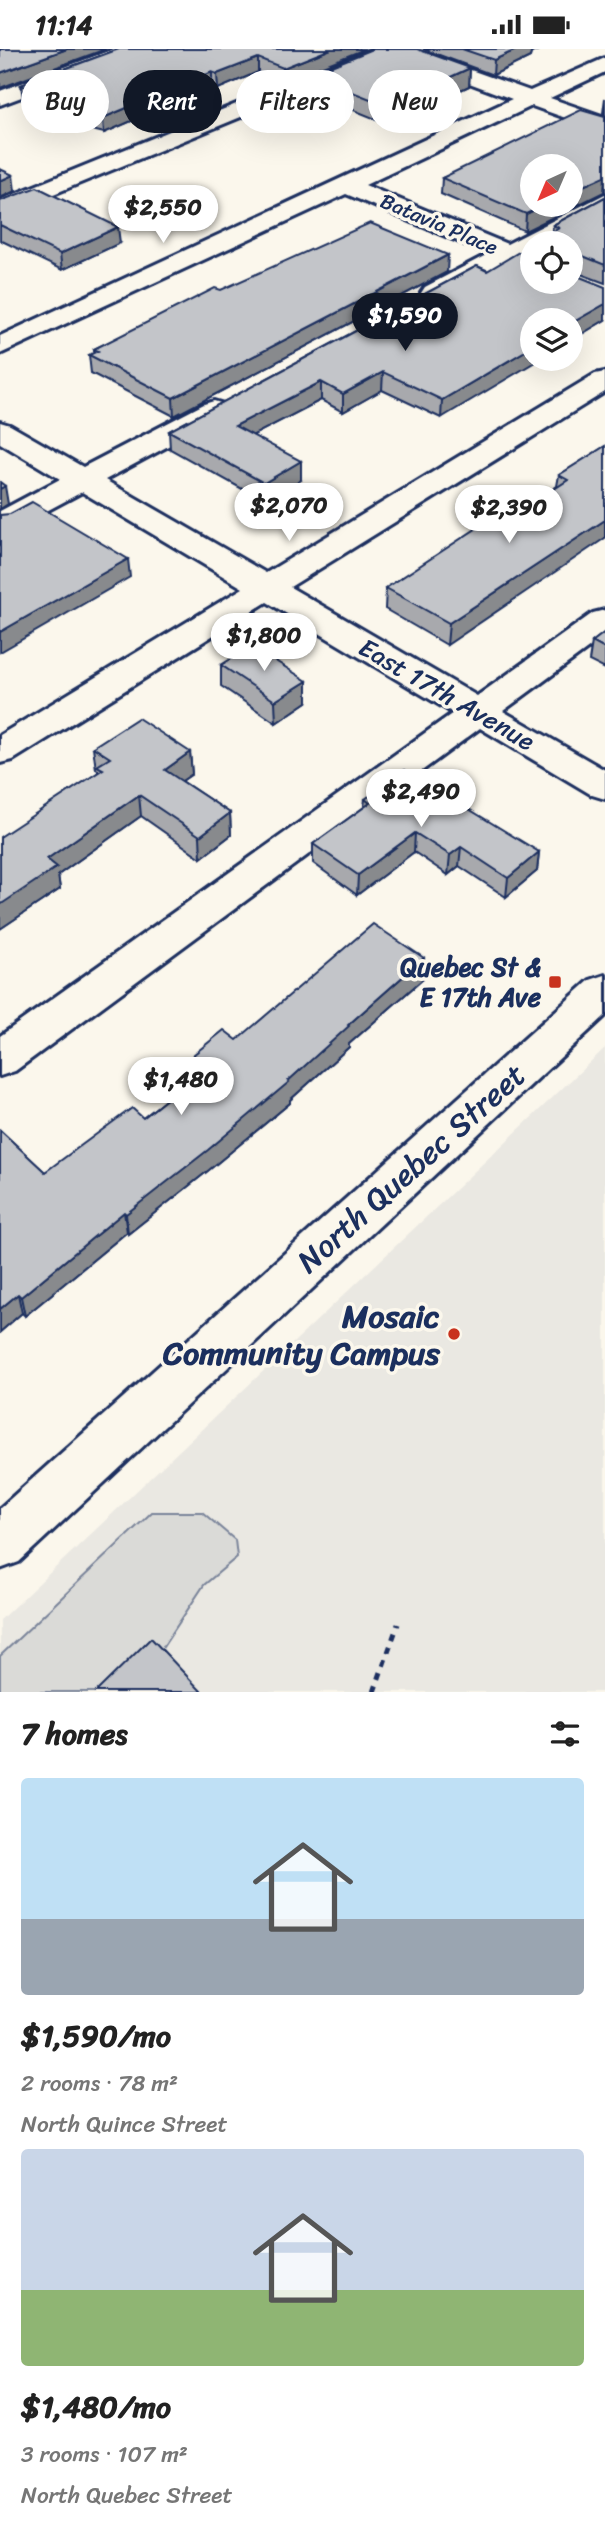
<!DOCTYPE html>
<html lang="en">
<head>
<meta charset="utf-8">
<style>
  body { margin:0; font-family:Sriracha,sans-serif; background:#f2f2f2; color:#222; height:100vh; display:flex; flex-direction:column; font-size:26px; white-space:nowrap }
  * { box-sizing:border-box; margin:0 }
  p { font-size:23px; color:#767676 }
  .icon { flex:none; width:38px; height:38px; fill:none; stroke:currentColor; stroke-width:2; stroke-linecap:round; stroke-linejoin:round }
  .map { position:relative; height:1643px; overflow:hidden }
  .panel { display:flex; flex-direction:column; background:#fff; flex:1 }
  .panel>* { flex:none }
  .top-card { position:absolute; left:21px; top:21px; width:564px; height:63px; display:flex; gap:14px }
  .needle { width:46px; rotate:224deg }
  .controls { position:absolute; left:520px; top:105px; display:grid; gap:14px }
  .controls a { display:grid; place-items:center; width:63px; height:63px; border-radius:50%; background:#fff; box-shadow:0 7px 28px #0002; font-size:35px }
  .price { position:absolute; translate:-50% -60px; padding:0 16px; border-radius:24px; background:#fff; color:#222; font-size:23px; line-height:46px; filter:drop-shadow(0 2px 4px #0008) }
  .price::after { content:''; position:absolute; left:50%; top:42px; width:21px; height:16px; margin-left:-10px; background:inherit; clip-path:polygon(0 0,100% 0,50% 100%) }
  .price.current { background:#111827; color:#fff }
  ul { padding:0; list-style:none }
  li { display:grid; align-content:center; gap:14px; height:371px; padding:0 21px }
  li span { display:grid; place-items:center; height:217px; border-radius:7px; color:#555 }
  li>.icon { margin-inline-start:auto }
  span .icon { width:126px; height:126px; fill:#fffc; stroke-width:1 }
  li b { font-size:30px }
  h2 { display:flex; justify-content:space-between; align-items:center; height:84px; padding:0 21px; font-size:30px }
  .chip { padding:0 24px; border-radius:32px; background:#fff; box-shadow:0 7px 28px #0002; font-size:24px; line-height:63px }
  .chip.current { background:#111827; color:#fff }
  .status { display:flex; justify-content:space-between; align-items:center; height:49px; padding:0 35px; background:#fff; direction:ltr }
  .status svg { height:19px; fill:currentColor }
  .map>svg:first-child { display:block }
</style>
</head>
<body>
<div class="status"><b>11:14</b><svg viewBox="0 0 49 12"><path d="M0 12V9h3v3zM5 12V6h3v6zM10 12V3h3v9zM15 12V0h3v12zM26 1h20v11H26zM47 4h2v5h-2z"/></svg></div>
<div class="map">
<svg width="605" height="1643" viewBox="0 0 605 1643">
  <rect width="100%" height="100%" fill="#fbf7ec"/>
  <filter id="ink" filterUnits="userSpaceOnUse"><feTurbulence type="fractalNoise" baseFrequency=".0143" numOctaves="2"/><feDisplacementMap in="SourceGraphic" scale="14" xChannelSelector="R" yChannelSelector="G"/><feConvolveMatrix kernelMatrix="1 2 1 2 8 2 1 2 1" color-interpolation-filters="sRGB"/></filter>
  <g filter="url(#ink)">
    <path fill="#eae8e2" d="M605,999V1643H0V1571Z"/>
    <path fill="#dadad7" stroke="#7a849a" stroke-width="2" d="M152,1463H202L235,1491L237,1508L204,1536L155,1610L122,1643H0V1607Z"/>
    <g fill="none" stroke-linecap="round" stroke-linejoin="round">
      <g stroke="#1b2f5e" stroke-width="6">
        <g id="minor">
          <path d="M114,0H143L140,4L0,56V42Z"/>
          <path d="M372,0H400L397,4L0,167V151Z"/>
          <path d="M420,3L530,42L605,9V23L550,49L605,68V83L532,57L365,136L507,195L605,145V162L545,194H532V201L528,204L532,205V217L524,219L509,214L443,250L434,252L425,250L421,244L425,238L488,205L346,145L0,305V287L512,50L413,13L410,9L413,5Z"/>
          <path d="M605,323V343L290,538L477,647L593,564L605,561V587L503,662L605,721V750L592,746L480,679L15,1022L0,1027V987L453,664L267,553L13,711L0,714V686L243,539L82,443L11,481L0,483V462L60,430L0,394V373L10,376L83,418L204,355L214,352L224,355L228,361L224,367L105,431L266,524L595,325Z"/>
        </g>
      </g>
      <g stroke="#1b2f5e" stroke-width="6">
        <path id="major" d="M605,926V967L19,1513L0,1520V1459L590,931Z"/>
      </g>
      <path stroke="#1b2f5e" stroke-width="5" stroke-dasharray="7 7" stroke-linecap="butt" d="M374,1643L398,1575"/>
      <use href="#minor" fill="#fbf7ec" fill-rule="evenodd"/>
      <use href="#major" fill="#fbf7ec" fill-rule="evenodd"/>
    </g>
    <g fill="#a8a9ad" stroke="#1b2f5e" stroke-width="2">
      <path d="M119,0H365L283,33L258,23L218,40L212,37L104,84L92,81L23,50L21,36Z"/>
      <path d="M423,0H541L531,4L530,8L493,26Z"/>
      <path d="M470,19L469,37L388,75L309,43V26Z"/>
      <path d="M605,49V66L603,64Z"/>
      <path d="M605,68V143H604L525,182L441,145L442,129Z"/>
      <path d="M605,148V234L570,221V194L552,183L553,176Z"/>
      <path d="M0,152L120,194L62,221L0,191Z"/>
      <path d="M477,217L605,271L570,292V271L441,369L382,341L343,363L321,351L253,386L301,431L264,452L170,400L169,382Z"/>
      <path d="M447,223L174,367L91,324L89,306L94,304V300L221,241Z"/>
      <path d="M605,397L447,596L385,560L386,539L500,475L557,437L559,426Z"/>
      <path d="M605,583V620L589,612L592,593Z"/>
      <path d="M221,616L307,653L276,674L221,637Z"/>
      <path d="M93,698L190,703L192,725L182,732L230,764L231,786L201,809L141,767L58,826L60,840L0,880L98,723V721L96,720Z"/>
      <path d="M365,750L539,803L537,822L506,848L459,817L448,826L414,803L357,846L313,814V795L364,758Z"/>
      <path d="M423,930L349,995V998L290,1051V1054L209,1121L128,1185L127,1183L25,1267L22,1264L0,1283V1081L45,1123L143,1069L195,1027L193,1006Z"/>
    </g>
    <g fill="#888a8d" stroke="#1b2f5e" stroke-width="2">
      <path d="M67,0H106L0,39V24Z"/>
      <path d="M331,0H365L283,33V19Z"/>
      <path d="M518,0H541L531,4L530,8L493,26L494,11Z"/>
      <path d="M258,9V23L218,40L217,25Z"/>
      <path d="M470,19L469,37L388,75V57Z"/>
      <path d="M212,23V37L104,84L103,69Z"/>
      <path d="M13,126L15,142L0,149V132Z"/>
      <path d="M605,127L604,143L525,182L526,165L545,156H570V143Z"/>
      <path d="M118,178L120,194L62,221L60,205Z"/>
      <path d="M573,203L571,221H570V205Z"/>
      <path d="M448,206L447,223L174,367L173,349Z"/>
      <path d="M605,255V271L570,292V275Z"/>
      <path d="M532,298V310H540L441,369L442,351Z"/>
      <path d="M383,323L382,341L343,363V345Z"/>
      <path d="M321,333V351L236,395L235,377Z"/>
      <path d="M301,412V431L264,452V434Z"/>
      <path d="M5,437L8,455L0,460V440Z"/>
      <path d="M605,471V489L447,596L449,574Z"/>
      <path d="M128,510L130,528L0,603V583Z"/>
      <path d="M307,632V653L276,674L275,652Z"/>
      <path d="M190,703L192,725L167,742L165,721Z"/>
      <path d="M139,746L141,767L58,826L60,840L0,880V856L47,810Z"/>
      <path d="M230,764L231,786L201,809L200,787Z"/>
      <path d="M415,784L414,803L357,846L358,826Z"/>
      <path d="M461,798L459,817L448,826L450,806Z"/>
      <path d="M539,803L537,822L506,848L508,829Z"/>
      <path d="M424,909L423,930L349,995V998L290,1051V1054L209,1121L128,1185L126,1165L288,1032L348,976Z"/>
      <path d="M124,1163L127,1183L25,1267L21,1248Z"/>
      <path d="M18,1245L22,1264L0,1283V1260Z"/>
    </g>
    <g fill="#c3c5c9" stroke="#1b2f5e" stroke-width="2">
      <path d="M0,0H67L0,24Z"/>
      <path d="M119,0H331L283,19L258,9L217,25L212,23L103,69L91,66L21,36Z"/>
      <path d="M373,0H417L470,19L388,57L309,26Z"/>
      <path d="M462,0H518L494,11Z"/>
      <path d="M581,61L605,68V127L570,143V117H532V156H545L526,165L442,129Z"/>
      <path d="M0,120L13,126L0,132Z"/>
      <path d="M37,138L118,178L60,205L0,176V152Z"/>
      <path d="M605,148V216L573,203L570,205V194H536V193L559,179L553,176Z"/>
      <path d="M370,174L448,206L173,349L89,306L98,302L94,300L215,239L221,241Z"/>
      <path d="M519,203H532V233H570V224L605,238V255L570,275V271H532V298L442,351L383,323L343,345L321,333L235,377L301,412L264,434L169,382L477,217L487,222Z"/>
      <path d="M605,397V471L449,574L386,539L491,470L500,475L568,431L559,426Z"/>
      <path d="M0,433L5,437L0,440Z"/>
      <path d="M32,453L128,510L0,583V466L10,465Z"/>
      <path d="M605,583V600L592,593Z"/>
      <path d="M252,597L307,632L275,652L221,616Z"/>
      <path d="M138,669L190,703L165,721L230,764L200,787L139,746L47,810L57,818L0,856V788L103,720L97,717L110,709L93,698Z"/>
      <path d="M405,721L539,803L508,829L461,798L450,806L415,784L358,826L313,795L370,754L365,750Z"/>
      <path d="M373,875L424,909L348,976L349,977L288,1032L289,1033L208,1101L126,1165L124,1163L21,1248L18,1245L0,1260V1081L45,1123L132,1059L143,1069L208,1017L193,1006L224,981L237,991Z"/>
      <path d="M151,1589L202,1643H96Z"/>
    </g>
  </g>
  <g fill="#c8321e" stroke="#fbf7ec" stroke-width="2.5">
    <rect x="548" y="926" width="14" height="14" rx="3.5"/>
    <circle cx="454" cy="1285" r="7"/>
  </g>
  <g text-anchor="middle" stroke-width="7" stroke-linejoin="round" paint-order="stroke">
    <g font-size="21" fill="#1b2f5e" stroke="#fbf7ec">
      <text transform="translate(439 175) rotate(23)" y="7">Batavia Place</text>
    </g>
    <g font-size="26" fill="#1b2f5e" stroke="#fbf7ec">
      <text transform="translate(447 645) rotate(30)" y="9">East 17th Avenue</text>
    </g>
    <g font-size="26" font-weight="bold" fill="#1b2f5e" stroke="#fbf7ec" text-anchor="end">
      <text x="541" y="927">Quebec St &amp;<tspan x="541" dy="30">E 17th Ave</tspan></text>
    </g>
    <g font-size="32" fill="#1b2f5e" stroke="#fbf7ec">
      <text transform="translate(411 1119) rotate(-42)" y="11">North Quebec Street</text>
    </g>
    <g font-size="32" font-weight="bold" fill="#1b2f5e" stroke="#fbf7ec" text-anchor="end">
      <text x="440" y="1278">Mosaic<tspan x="440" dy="37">Community Campus</tspan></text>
    </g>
  </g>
</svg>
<div class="controls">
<a><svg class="needle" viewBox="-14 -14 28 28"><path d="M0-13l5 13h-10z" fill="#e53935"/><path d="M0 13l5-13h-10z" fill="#767676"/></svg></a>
<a><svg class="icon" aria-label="locate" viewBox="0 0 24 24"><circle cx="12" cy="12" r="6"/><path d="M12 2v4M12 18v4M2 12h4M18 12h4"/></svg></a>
<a><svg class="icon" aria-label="layers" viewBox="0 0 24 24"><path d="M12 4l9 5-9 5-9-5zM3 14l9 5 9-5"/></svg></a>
</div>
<b class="price" style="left:163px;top:196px">$2,550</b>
<b class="price current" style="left:405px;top:304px">$1,590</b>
<b class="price" style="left:289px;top:494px">$2,070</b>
<b class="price" style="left:509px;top:496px">$2,390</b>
<b class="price" style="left:264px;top:624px">$1,800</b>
<b class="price" style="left:421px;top:780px">$2,490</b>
<b class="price" style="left:181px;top:1068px">$1,480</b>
<div class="top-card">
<a class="chip">Buy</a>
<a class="chip current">Rent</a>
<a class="chip">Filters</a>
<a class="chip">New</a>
</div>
</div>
<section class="panel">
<h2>7 homes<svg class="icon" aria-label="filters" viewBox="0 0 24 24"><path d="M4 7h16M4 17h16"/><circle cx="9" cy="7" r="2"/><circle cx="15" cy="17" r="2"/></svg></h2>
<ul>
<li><span style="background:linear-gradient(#bfe0f5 65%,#9aa5b1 0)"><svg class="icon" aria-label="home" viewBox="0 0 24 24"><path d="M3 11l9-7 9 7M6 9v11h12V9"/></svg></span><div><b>$1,590/mo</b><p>2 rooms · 78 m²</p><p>North Quince Street</p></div></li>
<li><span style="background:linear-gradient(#c9d6e8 65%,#8fb573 0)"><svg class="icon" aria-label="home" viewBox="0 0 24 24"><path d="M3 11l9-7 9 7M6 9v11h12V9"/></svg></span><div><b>$1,480/mo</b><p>3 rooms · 107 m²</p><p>North Quebec Street</p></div></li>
</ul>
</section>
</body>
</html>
